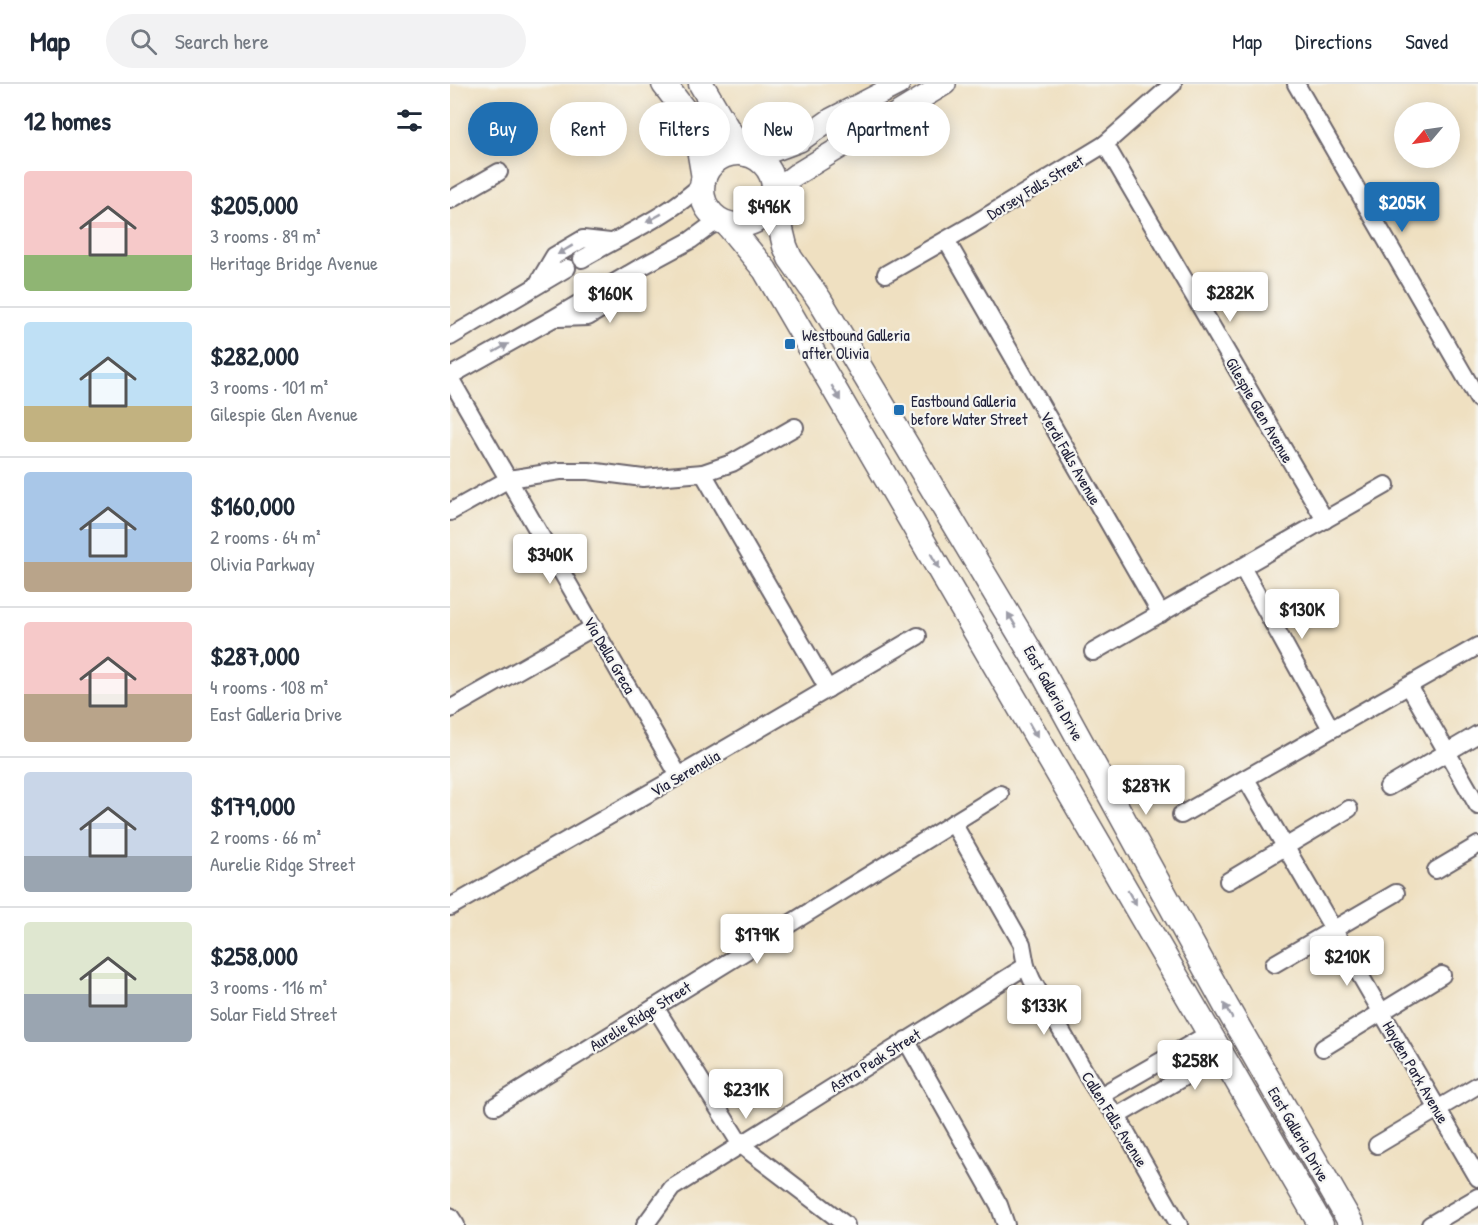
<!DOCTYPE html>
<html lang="en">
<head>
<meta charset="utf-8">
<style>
  body { margin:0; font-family:"Patrick Hand",sans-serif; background:#f2f2f3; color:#1f2937; height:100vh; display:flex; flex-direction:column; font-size:22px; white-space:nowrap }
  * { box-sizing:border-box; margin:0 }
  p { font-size:20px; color:#747a83 }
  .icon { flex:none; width:33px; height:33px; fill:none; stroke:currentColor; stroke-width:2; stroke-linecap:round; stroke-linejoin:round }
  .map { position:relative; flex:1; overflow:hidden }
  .details { display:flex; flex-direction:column; background:#fff; width:450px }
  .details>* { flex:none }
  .banner { position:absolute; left:18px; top:18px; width:570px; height:54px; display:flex; gap:12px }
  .needle { width:39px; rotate:241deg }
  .buttons { position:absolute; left:944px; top:18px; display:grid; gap:12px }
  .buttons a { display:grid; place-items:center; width:66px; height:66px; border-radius:50%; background:#fff; box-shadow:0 3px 15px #0003; font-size:30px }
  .price { position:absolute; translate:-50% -51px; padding:0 14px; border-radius:6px; background:#fff; color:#222; font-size:20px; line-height:39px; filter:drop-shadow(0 2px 3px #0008) }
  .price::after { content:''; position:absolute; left:50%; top:36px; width:18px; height:14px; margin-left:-9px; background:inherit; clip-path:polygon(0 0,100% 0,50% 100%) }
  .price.on { background:#1f6fb2; color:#fff }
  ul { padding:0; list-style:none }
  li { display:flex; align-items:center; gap:18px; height:150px; padding:0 24px }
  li+li { border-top:2px solid #e0e1e3 }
  li span { display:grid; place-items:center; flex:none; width:168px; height:120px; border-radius:6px; color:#555 }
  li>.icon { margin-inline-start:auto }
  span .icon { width:72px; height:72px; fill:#fffc; stroke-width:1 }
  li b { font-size:26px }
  h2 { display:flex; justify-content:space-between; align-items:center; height:72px; padding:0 24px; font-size:26px }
  .pill { padding:0 21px; border-radius:27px; background:#fff; box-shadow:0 3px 15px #0003; font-size:21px; line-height:54px }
  .pill.on { background:#1f6fb2; color:#fff }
  header { display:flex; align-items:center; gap:36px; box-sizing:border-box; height:84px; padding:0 30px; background:#fff; border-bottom:2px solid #e0e1e3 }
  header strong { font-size:28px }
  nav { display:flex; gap:33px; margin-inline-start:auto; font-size:21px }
  .search { width:420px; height:54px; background:#f2f2f3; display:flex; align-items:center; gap:15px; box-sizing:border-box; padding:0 21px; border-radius:33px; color:#747a83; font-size:22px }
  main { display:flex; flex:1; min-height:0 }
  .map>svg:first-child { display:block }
</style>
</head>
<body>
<header>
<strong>Map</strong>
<div class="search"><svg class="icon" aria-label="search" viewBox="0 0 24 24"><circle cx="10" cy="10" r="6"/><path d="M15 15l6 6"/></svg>Search here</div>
<nav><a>Map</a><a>Directions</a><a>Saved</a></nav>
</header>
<main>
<section class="details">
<h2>12 homes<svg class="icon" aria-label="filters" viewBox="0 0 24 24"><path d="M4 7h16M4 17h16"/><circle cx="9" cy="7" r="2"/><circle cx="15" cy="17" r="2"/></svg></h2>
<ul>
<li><span style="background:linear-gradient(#f6c9c9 70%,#8fb573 0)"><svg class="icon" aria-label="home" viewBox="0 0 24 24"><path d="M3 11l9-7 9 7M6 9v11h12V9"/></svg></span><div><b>$205,000</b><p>3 rooms · 89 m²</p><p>Heritage Bridge Avenue</p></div></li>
<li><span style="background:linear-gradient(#bfe0f5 70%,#c2b280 0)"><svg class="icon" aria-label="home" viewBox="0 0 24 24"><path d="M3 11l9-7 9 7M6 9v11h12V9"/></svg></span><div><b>$282,000</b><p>3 rooms · 101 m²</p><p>Gilespie Glen Avenue</p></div></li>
<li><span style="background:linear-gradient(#a9c7e8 75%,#b9a48a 0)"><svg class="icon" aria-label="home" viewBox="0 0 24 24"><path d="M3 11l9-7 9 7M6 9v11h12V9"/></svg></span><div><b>$160,000</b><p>2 rooms · 64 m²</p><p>Olivia Parkway</p></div></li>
<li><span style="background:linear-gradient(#f6c9c9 60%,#b9a48a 0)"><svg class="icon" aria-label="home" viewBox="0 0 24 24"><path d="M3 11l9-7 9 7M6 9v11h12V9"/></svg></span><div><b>$287,000</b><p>4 rooms · 108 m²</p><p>East Galleria Drive</p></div></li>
<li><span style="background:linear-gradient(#c9d6e8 70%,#9aa5b1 0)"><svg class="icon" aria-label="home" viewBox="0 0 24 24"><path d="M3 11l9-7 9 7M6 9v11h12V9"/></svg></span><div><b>$179,000</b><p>2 rooms · 66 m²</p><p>Aurelie Ridge Street</p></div></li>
<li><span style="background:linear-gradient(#dfe7d0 60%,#9aa5b1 0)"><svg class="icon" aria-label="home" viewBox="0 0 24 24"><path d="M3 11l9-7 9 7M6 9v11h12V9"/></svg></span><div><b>$258,000</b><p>3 rooms · 116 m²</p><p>Solar Field Street</p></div></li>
</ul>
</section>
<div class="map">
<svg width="1028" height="1141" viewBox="0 0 1028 1141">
  <rect width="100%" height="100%" fill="#f6f6f2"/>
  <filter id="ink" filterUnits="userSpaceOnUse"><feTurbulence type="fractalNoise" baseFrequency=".0167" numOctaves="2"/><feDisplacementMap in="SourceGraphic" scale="12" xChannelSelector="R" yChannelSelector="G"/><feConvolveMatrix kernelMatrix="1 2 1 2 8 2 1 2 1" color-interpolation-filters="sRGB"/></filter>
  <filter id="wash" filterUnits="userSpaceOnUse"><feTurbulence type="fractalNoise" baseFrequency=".008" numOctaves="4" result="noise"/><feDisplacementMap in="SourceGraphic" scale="24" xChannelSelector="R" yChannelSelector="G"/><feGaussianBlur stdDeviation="1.35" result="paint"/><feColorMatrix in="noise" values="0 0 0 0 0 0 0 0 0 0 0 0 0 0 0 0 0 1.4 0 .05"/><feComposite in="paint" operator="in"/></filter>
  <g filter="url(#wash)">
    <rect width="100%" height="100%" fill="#efe0c1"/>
  </g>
  <g filter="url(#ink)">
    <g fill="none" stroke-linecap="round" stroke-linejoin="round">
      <g stroke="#6a646a" stroke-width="20">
        <g id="minor">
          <path d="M846,0L1028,315"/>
          <path d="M655,60L875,436"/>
          <path d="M0,116L49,88"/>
          <path d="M496,156L711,530"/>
          <path d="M132,175C171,152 219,132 252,100"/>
          <path d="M436,190L522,141L655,60L723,0"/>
          <path d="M88,199L104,172L133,155L160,158"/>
          <path d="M108,234L138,233L168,215L177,191"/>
          <path d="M0,253L117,184"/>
          <path d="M0,292L104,234L191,183L241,156L260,142L272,137"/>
          <path d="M0,294L229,692"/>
          <path d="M253,389L378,605"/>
          <path d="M0,428L59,395L110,387H139L193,394L253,389L282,379L345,343"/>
          <path d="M792,483L881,645"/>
          <path d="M643,568L936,401"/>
          <path d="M959,602L1028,722"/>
          <path d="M0,625L144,543"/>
          <path d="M796,695L1028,1094"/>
          <path d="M938,703L1028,650"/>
          <path d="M731,731L1028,562"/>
          <path d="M503,739L572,860L576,882L582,896L639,995L650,1012L667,1032L729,1141"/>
          <path d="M986,786L1028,761"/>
          <path d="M778,797L899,725"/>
          <path d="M0,823L229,692L468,552"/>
          <path d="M824,880L946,809"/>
          <path d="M205,923L291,1061L396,1141"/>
          <path d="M456,956L549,1121L556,1141"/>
          <path d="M873,964L992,891"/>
          <path d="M650,1012L760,949"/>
          <path d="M45,1022L550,710"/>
          <path d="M667,1032L773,970"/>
          <path d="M927,1061L1028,1001"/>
          <path d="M0,1132L6,1141"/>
          <path d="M195,1141L222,1104L576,882"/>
          <path d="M980,1141L1028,1113"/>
        </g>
      </g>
      <g stroke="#6a646a" stroke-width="24">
        <g id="tertiary">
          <path d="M302,72L323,67L350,57L381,35L449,0"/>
          <path d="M323,110L328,104L345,91L495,0"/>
        </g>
      </g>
      <g stroke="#6a646a" stroke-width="27">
        <g id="secondary">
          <path d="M214,0L243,38L246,47L254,94"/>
          <path d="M251,0L278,46L296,70"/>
          <circle cx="288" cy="105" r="36"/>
          <path d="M323,112L335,162L340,174L369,215L592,587L776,922L902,1141"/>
          <path d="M277,140L315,186L871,1141"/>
        </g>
      </g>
      <use href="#minor" stroke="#fff" stroke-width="16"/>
      <use href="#tertiary" stroke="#fff" stroke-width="21"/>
      <use href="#secondary" stroke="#fff" stroke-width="24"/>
    </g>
    <defs><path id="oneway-solid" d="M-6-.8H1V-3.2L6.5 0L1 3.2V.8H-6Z" transform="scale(1.5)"/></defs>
    <g fill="#9c9ca7">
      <use href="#oneway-solid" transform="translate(204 134) rotate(151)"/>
      <use href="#oneway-solid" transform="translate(115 166) rotate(149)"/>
      <use href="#oneway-solid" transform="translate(51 264) rotate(-29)"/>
      <use href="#oneway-solid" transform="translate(386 309) rotate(60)"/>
      <use href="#oneway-solid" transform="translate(485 477) rotate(60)"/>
      <use href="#oneway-solid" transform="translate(562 536) rotate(-121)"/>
      <use href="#oneway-solid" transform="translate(583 646) rotate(60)"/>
      <use href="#oneway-solid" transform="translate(682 814) rotate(60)"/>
      <use href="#oneway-solid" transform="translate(778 927) rotate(-120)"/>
    </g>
  </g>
  <g fill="#1f6fb2" stroke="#f6f6f2" stroke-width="2">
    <rect x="334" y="254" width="12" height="12" rx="3"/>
    <rect x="443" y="320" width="12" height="12" rx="3"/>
  </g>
  <g text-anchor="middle" stroke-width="4.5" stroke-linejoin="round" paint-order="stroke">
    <g font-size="16" fill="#22223b" stroke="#f6f6f2">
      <text transform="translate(585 103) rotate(-31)" y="6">Dorsey Falls Street</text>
      <text transform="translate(810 326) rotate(60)" y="6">Gilespie Glen Avenue</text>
      <text transform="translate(621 374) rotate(60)" y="6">Verdi Falls Avenue</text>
      <text transform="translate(160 571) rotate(60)" y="6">Via Della Greca</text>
      <text transform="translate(604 609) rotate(61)" y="6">East Galleria Drive</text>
      <text transform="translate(235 689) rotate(-30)" y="6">Via Serenelia</text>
      <text transform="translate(190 932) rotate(-32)" y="6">Aurelie Ridge Street</text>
      <text transform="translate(425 976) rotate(-32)" y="6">Astra Peak Street</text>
      <text transform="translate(966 988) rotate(60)" y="6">Hayden Park Avenue</text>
      <text transform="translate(665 1035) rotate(58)" y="6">Callen Falls Avenue</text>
      <text transform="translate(849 1050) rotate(60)" y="6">East Galleria Drive</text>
    </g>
    <g font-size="16" fill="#22223b" stroke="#f6f6f2" text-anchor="start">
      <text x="352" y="257">Westbound Galleria<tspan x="352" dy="18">after Olivia</tspan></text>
      <text x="461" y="323">Eastbound Galleria<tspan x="461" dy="18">before Water Street</tspan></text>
    </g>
  </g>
</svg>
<div class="buttons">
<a><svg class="needle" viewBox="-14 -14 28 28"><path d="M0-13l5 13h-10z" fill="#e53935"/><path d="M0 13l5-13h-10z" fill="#747a83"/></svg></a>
</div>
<b class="price on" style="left:952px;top:149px">$205K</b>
<b class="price" style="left:319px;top:153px">$496K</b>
<b class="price" style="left:780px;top:239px">$282K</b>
<b class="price" style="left:160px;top:240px">$160K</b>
<b class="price" style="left:100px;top:501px">$340K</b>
<b class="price" style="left:852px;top:556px">$130K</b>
<b class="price" style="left:696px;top:732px">$287K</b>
<b class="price" style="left:307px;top:881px">$179K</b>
<b class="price" style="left:897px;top:903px">$210K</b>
<b class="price" style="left:594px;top:952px">$133K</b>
<b class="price" style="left:745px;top:1007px">$258K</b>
<b class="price" style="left:296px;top:1036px">$231K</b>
<div class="banner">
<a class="pill on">Buy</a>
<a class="pill">Rent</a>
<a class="pill">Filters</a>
<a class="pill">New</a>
<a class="pill">Apartment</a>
</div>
</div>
</main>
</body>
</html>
